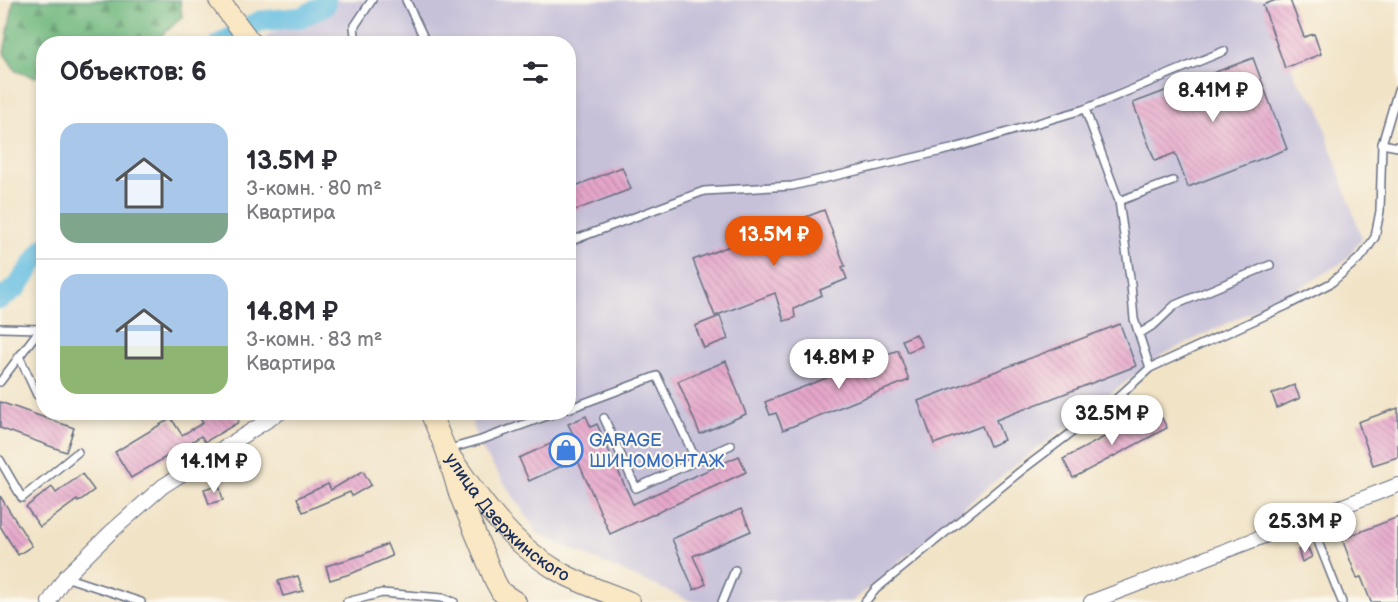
<!DOCTYPE html>
<html lang="ru">
<head>
<meta charset="utf-8">
<style>
  body { margin:0; font-family:"Balsamiq Sans",sans-serif; background:#f2f2f3; color:#2b2b33; height:100vh; display:flex; flex-direction:column; font-size:22px; white-space:nowrap }
  * { box-sizing:border-box; margin:0 }
  p { font-size:20px; color:#7c7c81 }
  .icon { flex:none; width:33px; height:33px; fill:none; stroke:currentColor; stroke-width:2; stroke-linecap:round; stroke-linejoin:round }
  .map { position:relative; flex:1; overflow:hidden }
  .sheet { position:absolute; left:36px; top:36px; width:540px; height:384px; display:flex; flex-direction:column; background:#fff; border-radius:24px; box-shadow:0 3px 9px #0003 }
  .sheet>* { flex:none }
  .price { position:absolute; translate:-50% -51px; padding:0 14px; border-radius:21px; background:#fff; color:#222; font-size:20px; line-height:39px; filter:drop-shadow(0 2px 3px #0008) }
  .price::after { content:''; position:absolute; left:50%; top:36px; width:18px; height:14px; margin-left:-9px; background:inherit; clip-path:polygon(0 0,100% 0,50% 100%) }
  .price.selected { background:#ea580c; color:#fff }
  ul { padding:0; list-style:none }
  li { display:flex; align-items:center; gap:18px; height:150px; padding:0 24px }
  li+li { border-top:2px solid #e1e1e2 }
  li span { display:grid; place-items:center; flex:none; width:168px; height:120px; border-radius:18px; color:#555 }
  li>.icon { margin-inline-start:auto }
  span .icon { width:72px; height:72px; fill:#fffc; stroke-width:1 }
  li b { font-size:26px }
  h2 { display:flex; justify-content:space-between; align-items:center; height:72px; padding:0 24px; font-size:26px }
  .map>svg:first-child { display:block }
</style>
</head>
<body>
<div class="map">
<svg width="1398" height="602" viewBox="0 0 1398 602">
  <defs>
    <pattern id="forest-firs" width="22" height="20" patternUnits="userSpaceOnUse" patternTransform="scale(1.5)"><rect width="22" height="20" fill="#71b87f"/><path d="M5 1l3.5 6h-7zM16 11l3.5 6h-7z" fill="#5c966b"/></pattern>
    <pattern id="building-back-hatch" width="6" height="6" patternUnits="userSpaceOnUse" patternTransform="scale(1.5)"><rect width="6" height="6" fill="#e6a6ca"/><path d="M-1 5l2 2M0 0l6 6M5-1l2 2" fill="none" stroke="#ba88a7"/></pattern>
  </defs>
  <rect width="100%" height="100%" fill="#fbf7ec"/>
  <filter id="ink" filterUnits="userSpaceOnUse"><feTurbulence type="fractalNoise" baseFrequency=".0167" numOctaves="2"/><feDisplacementMap in="SourceGraphic" scale="12" xChannelSelector="R" yChannelSelector="G"/><feConvolveMatrix kernelMatrix="1 2 1 2 8 2 1 2 1" color-interpolation-filters="sRGB"/></filter>
  <filter id="wash" filterUnits="userSpaceOnUse"><feTurbulence type="fractalNoise" baseFrequency=".008" numOctaves="4" result="noise"/><feDisplacementMap in="SourceGraphic" scale="24" xChannelSelector="R" yChannelSelector="G"/><feGaussianBlur stdDeviation="1.35" result="paint"/><feColorMatrix in="noise" values="0 0 0 0 0 0 0 0 0 0 0 0 0 0 0 0 0 1.4 0 .05"/><feComposite in="paint" operator="in"/></filter>
  <g filter="url(#wash)">
    <rect width="100%" height="100%" fill="#f1e3c6"/>
    <path fill="#c6c0d9" d="M325,0H1289L1268,9L1298,82L1319,106L1330,146L1362,238L1346,260L1304,286L1162,355L1006,472L852,602H693L539,535L483,451L468,413L568,412V44H270L265,36L322,11Z"/>
    <path fill="url(#forest-firs)" stroke="#46746e" stroke-width="1.5" d="M14,0H180L182,17L161,36L138,43L44,44L43,74L35,77L16,71L4,53Z"/>
    <g fill="none" stroke-linecap="round" stroke-linejoin="round">
      <g stroke="#63bde0" stroke-width="21">
        <path d="M220,44L260,21L302,17L325,5V0"/>
        <path d="M0,299L17,287L44,248"/>
      </g>
    </g>
    <g id="blocks">
      <g fill="url(#building-back-hatch)">
        <path d="M1276,0H1290L1304,37L1314,34L1321,54L1285,68L1263,5Z"/>
        <path d="M1253,58L1287,149L1188,187L1175,153L1155,161L1133,103Z"/>
        <path d="M622,167L631,189L568,213V189Z"/>
        <path d="M824,210L845,266L842,267L847,279L820,290L822,295L794,309L795,318L784,321L775,293L715,316L693,260Z"/>
        <path d="M720,316L728,339L704,348L695,326Z"/>
        <path d="M1120,324L1136,366L996,420L1004,440L990,446L982,426L934,444L918,401Z"/>
        <path d="M916,334L922,346L907,352L902,340Z"/>
        <path d="M898,350L909,380L783,430L776,413L770,415L765,402Z"/>
        <path d="M726,361L746,414L700,434L678,381Z"/>
        <path d="M1294,385L1300,398L1277,408L1272,394Z"/>
        <path d="M0,402L74,428L66,452L0,428Z"/>
        <path d="M1398,408V457L1373,465L1358,422Z"/>
        <path d="M196,412H233L239,422L205,442L201,436L131,478L115,452L171,418L182,435L203,423Z"/>
        <path d="M586,416L591,427L597,424L633,504L739,456L746,472L610,534L577,459L529,481L519,458L573,434L568,424Z"/>
        <path d="M1142,417L1147,427L1162,418L1167,428L1073,478L1063,459Z"/>
        <path d="M363,471L371,485L352,496L350,492L303,512L297,498L328,484L331,490Z"/>
        <path d="M82,474L94,490L78,502L77,500L40,527L26,507L52,487L56,493Z"/>
        <path d="M219,485L223,500L209,504L204,489Z"/>
        <path d="M0,496L32,546L18,555L0,526Z"/>
        <path d="M741,509L751,531L693,556L706,584L694,590L672,539Z"/>
        <path d="M1398,517V602H1371L1361,577L1357,578L1342,539Z"/>
        <path d="M387,544L392,556L353,573L330,580L326,566L362,555Z"/>
        <path d="M1307,546L1312,557L1302,562L1298,550Z"/>
        <path d="M298,576L303,591L283,596L278,581Z"/>
      </g>
    </g>
  </g>
  <g filter="url(#ink)">
    <use href="#blocks" fill-opacity="0" stroke="#666e82" stroke-width="1.5"/>
    <g fill="none" stroke-linecap="round" stroke-linejoin="round">
      <g stroke="#666e82" stroke-width="10">
        <g id="lane">
          <path d="M406,0L423,36L413,44"/>
          <path d="M356,44L354,27L372,0"/>
          <path d="M1382,144L1398,147"/>
          <path d="M1119,201L1173,181"/>
          <path d="M568,242L704,191L792,186L951,149L1085,109"/>
          <path d="M0,328L41,329"/>
          <path d="M1139,334L1155,324L1175,305L1270,265"/>
          <path d="M19,356L37,395L44,397"/>
          <path d="M1150,368L1134,319L1131,285L1119,201L1085,109L1224,51"/>
          <path d="M0,382L40,329"/>
          <path d="M568,409L657,376L696,460"/>
          <path d="M604,418L636,488L731,445"/>
          <path d="M449,449L481,440L558,412"/>
          <path d="M0,460L22,498L78,452"/>
          <path d="M1309,519L1342,602"/>
          <path d="M65,577L141,602"/>
          <path d="M347,602L382,593L443,598L454,602"/>
          <path d="M722,602L735,570"/>
          <path d="M865,602L876,589L1022,470L1116,399L1150,368L1288,305L1331,283L1363,255L1375,237L1380,211L1382,144L1398,90"/>
        </g>
      </g>
      <g stroke="#666e82" stroke-width="16">
        <g id="street">
          <path d="M49,602L65,577L111,532L163,486L281,412"/>
          <path d="M1091,602L1398,485"/>
        </g>
      </g>
      <g stroke="#666e82" stroke-width="22">
        <g id="secondary">
          <path d="M219,0L252,44"/>
          <path d="M430,412L446,450L459,494L495,581L501,592L516,602"/>
          <path id="s1" d="M446,450C479,498 507,541 558,571C580,584 607,592 630,602"/>
        </g>
      </g>
      <use href="#lane" stroke="#fff" stroke-width="7"/>
      <use href="#street" stroke="#fff" stroke-width="14"/>
      <use href="#secondary" stroke="#fae7c3" stroke-width="20"/>
    </g>
  </g>
  <defs>
    <g id="shop-ring" transform="scale(1.725)"><circle r="9.5" fill="#fbf7ec" stroke="#3f7fe0" stroke-width="1.5"/><path d="M-5-2.5h2.3a2.7 3.5 0 0 1 5.4 0H5L5.5 6h-11ZM-1.5-2.5h3a1.5 2.3 0 0 0-3 0Z" fill="#3f7fe0"/></g>
  </defs>
  <g fill-rule="evenodd">
    <use href="#shop-ring" x="566" y="450"/>
  </g>
  <g text-anchor="middle" stroke-width="4.5" stroke-linejoin="round" paint-order="stroke">
    <g font-size="18" fill="#366cbe" stroke="#fbf7ec" text-anchor="start">
      <text x="589" y="446">GARAGE<tspan x="589" dy="21">ШИНОМОНТАЖ</tspan></text>
    </g>
    <g font-size="18" fill="#1b2f5e" stroke="#fbf7ec">
      <text dy="6" stroke="none"><textPath href="#s1" startOffset="92">улица Дзержинского</textPath></text>
    </g>
  </g>
</svg>
<b class="price" style="left:1213px;top:123px">8.41M ₽</b>
<b class="price selected" style="left:774px;top:267px">13.5M ₽</b>
<b class="price" style="left:839px;top:390px">14.8M ₽</b>
<b class="price" style="left:1112px;top:446px">32.5M ₽</b>
<b class="price" style="left:214px;top:494px">14.1M ₽</b>
<b class="price" style="left:1305px;top:554px">25.3M ₽</b>
<section class="sheet">
<h2>Объектов: 6<svg class="icon" aria-label="filters" viewBox="0 0 24 24"><path d="M4 7h16M4 17h16"/><circle cx="9" cy="7" r="2"/><circle cx="15" cy="17" r="2"/></svg></h2>
<ul>
<li><span style="background:linear-gradient(#a9c7e8 75%,#7fa58c 0)"><svg class="icon" aria-label="home" viewBox="0 0 24 24"><path d="M3 11l9-7 9 7M6 9v11h12V9"/></svg></span><div><b>13.5M ₽</b><p>3-комн. · 80 m²</p><p>Квартира</p></div></li>
<li><span style="background:linear-gradient(#a9c7e8 60%,#8fb573 0)"><svg class="icon" aria-label="home" viewBox="0 0 24 24"><path d="M3 11l9-7 9 7M6 9v11h12V9"/></svg></span><div><b>14.8M ₽</b><p>3-комн. · 83 m²</p><p>Квартира</p></div></li>
</ul>
</section>
</div>
</body>
</html>
